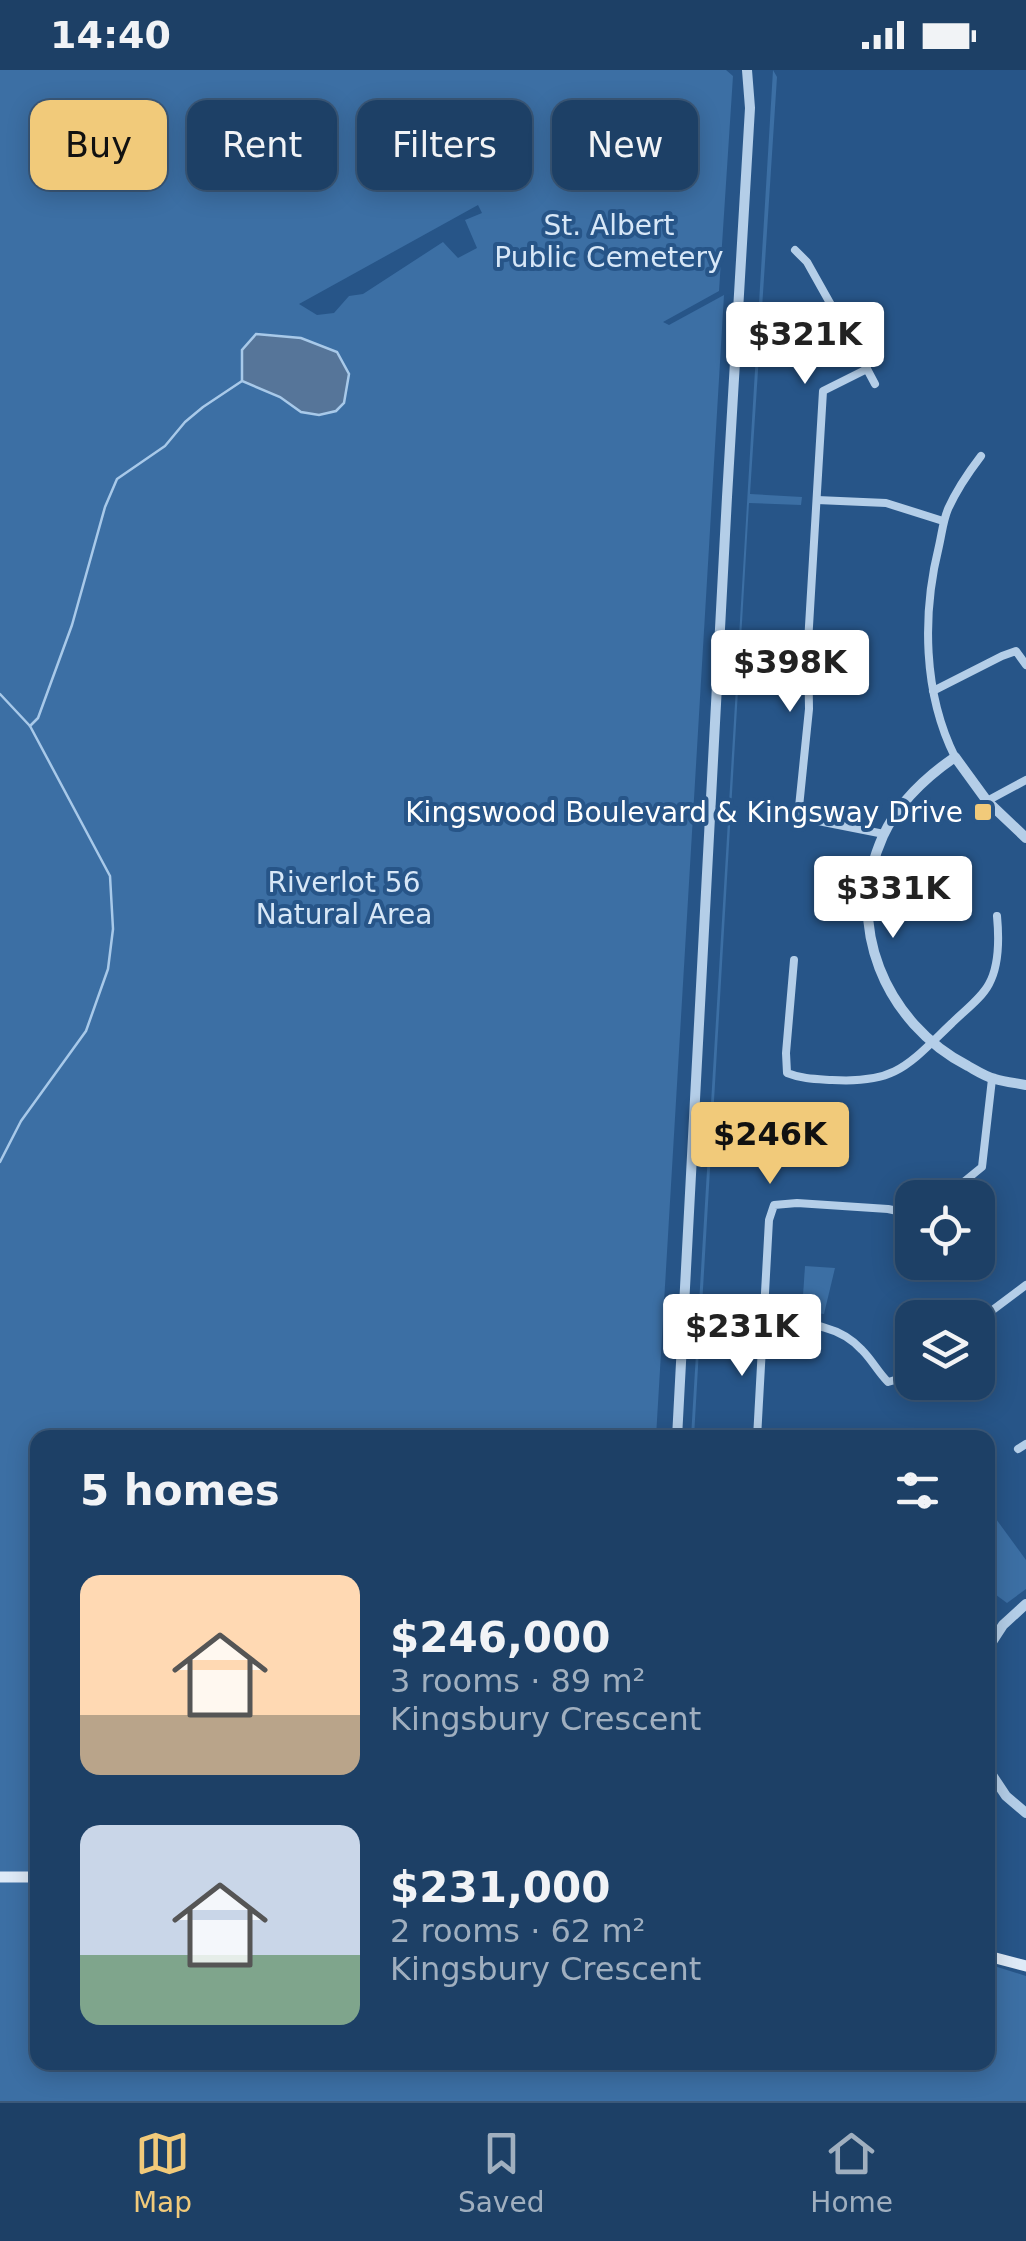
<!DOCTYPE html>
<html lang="en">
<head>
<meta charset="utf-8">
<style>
  body { margin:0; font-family:"DejaVu Sans",sans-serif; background:#25476c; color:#f1f3f6; height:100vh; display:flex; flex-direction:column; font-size:38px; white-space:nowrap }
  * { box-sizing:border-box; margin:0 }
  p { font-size:32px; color:#a0afbf }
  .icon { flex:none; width:55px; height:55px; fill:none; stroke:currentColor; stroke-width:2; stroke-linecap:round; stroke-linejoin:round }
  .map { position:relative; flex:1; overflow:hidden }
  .panel { position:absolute; left:30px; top:1360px; width:965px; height:640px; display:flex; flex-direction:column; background:#1d4066; border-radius:20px; box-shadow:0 5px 25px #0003,0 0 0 2px #3b597a }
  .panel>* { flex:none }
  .top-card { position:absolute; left:30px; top:30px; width:968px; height:90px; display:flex; gap:20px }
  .tools { position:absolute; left:895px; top:1110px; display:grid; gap:20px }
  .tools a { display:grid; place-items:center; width:100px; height:100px; border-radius:20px; background:#1d4066; box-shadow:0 5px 25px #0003,0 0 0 2px #3b597a; font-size:50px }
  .price { position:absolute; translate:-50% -85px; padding:0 22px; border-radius:10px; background:#fff; color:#222; font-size:32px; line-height:65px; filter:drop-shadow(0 2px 5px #0008) }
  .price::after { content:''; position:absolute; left:50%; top:60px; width:30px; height:22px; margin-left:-15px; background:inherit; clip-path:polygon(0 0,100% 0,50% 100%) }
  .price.active { background:#f1ca7a; color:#111 }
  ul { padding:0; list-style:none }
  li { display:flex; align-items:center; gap:30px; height:250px; padding:0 50px }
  li span { display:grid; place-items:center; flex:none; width:280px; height:200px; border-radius:20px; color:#555 }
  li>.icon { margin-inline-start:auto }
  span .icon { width:120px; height:120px; fill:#fffc; stroke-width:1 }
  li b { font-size:42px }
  h2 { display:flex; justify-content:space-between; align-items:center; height:120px; padding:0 50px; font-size:42px }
  .tag { padding:0 35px; border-radius:20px; background:#1d4066; box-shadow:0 5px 25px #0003,0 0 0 2px #3b597a; font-size:35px; line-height:90px }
  .tag.active { background:#f1ca7a; color:#111 }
  .status { display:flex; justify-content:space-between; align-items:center; height:70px; padding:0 50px; background:#1d4066; direction:ltr }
  .status svg { height:28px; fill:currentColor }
  .tabs { display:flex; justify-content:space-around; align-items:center; height:140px; border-top:2px solid #3b597a; background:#1d4066; font-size:28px; color:#a0afbf }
  .tabs a { display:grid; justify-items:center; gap:5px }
  .tabs .active { color:#f1ca7a }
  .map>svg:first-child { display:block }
</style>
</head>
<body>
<div class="status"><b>14:40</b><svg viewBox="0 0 49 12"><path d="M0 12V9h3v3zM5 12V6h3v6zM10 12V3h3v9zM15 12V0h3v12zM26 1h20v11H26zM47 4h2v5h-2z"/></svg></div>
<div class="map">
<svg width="1026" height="2031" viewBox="0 0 1026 2031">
  <rect width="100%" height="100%" fill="#275588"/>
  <g fill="#3c6fa4" fill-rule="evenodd">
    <path d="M0,0H726L733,6L719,221L663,252L669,255L724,225L656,1367L38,1368V1992H988V1894L1026,1906V2031H0ZM478,135L482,143L465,150L477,178L458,188L443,172L363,224L349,226L334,243L317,245L299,234Z"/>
    <path d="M773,0L777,7L750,424L802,427L801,435L749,433L701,1253L749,1256L748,1264L700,1262L694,1367H691Z"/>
    <path d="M805,1196L835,1198L824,1244L802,1241Z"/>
    <path d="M988,1438L1026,1490V1519L1007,1533L988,1519Z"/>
  </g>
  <path fill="#567599" stroke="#a8c9e9" stroke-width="2.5" d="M256,264L301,268L337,282L349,304L344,333L336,341L319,345L301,342L280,327L242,311V280Z"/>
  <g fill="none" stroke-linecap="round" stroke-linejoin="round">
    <g stroke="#a8c9e9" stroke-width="2.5">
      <path d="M0,624L30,656L110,806L113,859L108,899L86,961L21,1051L0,1092"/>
      <path d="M30,656L38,648L72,555L105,437L117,409L165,376L185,352L203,337L242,311"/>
    </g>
    <g stroke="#b4cee8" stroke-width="8">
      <path d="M795,180L807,192L867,299"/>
      <path d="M875,314L867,299L823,321L808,573L809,639L798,747L884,764"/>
      <path d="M817,430L886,433L943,451"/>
      <path d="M933,621L1002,586L1016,581L1026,595"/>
      <path d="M955,687C923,623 922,544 939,476C942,463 943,451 948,439C957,419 968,403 981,386"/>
      <path d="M987,731L1026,710"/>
      <path d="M794,890L786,983L787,1003C802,1009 816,1009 832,1010C896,1014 908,995 952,953C964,941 981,929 989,914C1000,894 999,867 997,846"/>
      <path d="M944,1128L982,1097L992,1009"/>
      <path d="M764,1251C800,1254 836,1251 862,1280C872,1290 878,1302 888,1312L902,1308L912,1299"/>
      <path d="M978,1251L1026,1215"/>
      <path d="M757,1368L769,1150L774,1135L797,1133L888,1139L912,1144"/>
      <path d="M1018,1379L1026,1374"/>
    </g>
    <g stroke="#b4cee8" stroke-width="10">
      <path d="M1026,768L987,731L955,687C926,707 898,733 883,766C843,854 885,953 968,996C977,1001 986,1007 995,1009C1005,1012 1016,1013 1026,1015"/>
      <path d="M677,1368L727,427L750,38L747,0"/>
      <path d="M988,1578L1003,1555L1026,1534"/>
      <path d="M988,1699L1006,1726L1026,1743"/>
    </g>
    <g stroke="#deeaf7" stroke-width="11">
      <path d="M0,1807H38"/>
      <path d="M988,1886L1026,1896"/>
    </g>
  </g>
  <rect fill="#f1ca7a" stroke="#275588" stroke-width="4" x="973" y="732" width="20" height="20" rx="5"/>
  <g text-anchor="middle" stroke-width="8" stroke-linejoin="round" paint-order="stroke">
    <g font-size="28" fill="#d7e7f7" stroke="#275588">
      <text x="609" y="165">St. Albert<tspan x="609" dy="32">Public Cemetery</tspan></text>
      <text x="344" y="822">Riverlot 56<tspan x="344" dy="32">Natural Area</tspan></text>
    </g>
    <g font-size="28" fill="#fff" stroke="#275588" text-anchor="end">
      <text x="963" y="752">Kingswood Boulevard &amp; Kingsway Drive</text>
    </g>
  </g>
</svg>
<div class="tools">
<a><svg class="icon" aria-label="locate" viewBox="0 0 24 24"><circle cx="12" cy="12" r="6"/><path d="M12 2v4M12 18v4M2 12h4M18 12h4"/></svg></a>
<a><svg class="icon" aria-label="layers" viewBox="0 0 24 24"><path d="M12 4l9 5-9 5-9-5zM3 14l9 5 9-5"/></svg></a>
</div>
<b class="price" style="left:805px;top:317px">$321K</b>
<b class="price" style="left:790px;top:645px">$398K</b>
<b class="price" style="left:893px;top:871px">$331K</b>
<b class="price active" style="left:770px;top:1117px">$246K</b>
<b class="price" style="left:742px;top:1309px">$231K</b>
<div class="top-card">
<a class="tag active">Buy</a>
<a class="tag">Rent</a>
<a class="tag">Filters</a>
<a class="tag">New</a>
</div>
<section class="panel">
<h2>5 homes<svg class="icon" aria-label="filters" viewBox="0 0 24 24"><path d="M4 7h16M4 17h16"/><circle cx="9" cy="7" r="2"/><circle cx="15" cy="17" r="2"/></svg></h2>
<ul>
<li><span style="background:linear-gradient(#ffd9b3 70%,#b9a48a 0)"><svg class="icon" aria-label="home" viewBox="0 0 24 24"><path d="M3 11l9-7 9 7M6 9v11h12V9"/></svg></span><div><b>$246,000</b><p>3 rooms · 89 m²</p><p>Kingsbury Crescent</p></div></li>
<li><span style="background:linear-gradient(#c9d6e8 65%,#7fa58c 0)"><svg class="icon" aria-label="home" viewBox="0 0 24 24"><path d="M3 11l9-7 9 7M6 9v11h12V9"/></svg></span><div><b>$231,000</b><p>2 rooms · 62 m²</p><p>Kingsbury Crescent</p></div></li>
</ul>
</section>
</div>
<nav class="tabs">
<a class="active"><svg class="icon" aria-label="map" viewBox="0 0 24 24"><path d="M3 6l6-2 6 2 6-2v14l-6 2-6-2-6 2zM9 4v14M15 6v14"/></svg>Map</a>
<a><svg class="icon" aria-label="saved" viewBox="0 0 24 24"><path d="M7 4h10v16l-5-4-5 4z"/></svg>Saved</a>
<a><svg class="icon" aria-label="home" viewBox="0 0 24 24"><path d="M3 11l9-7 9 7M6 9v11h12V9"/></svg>Home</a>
</nav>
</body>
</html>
